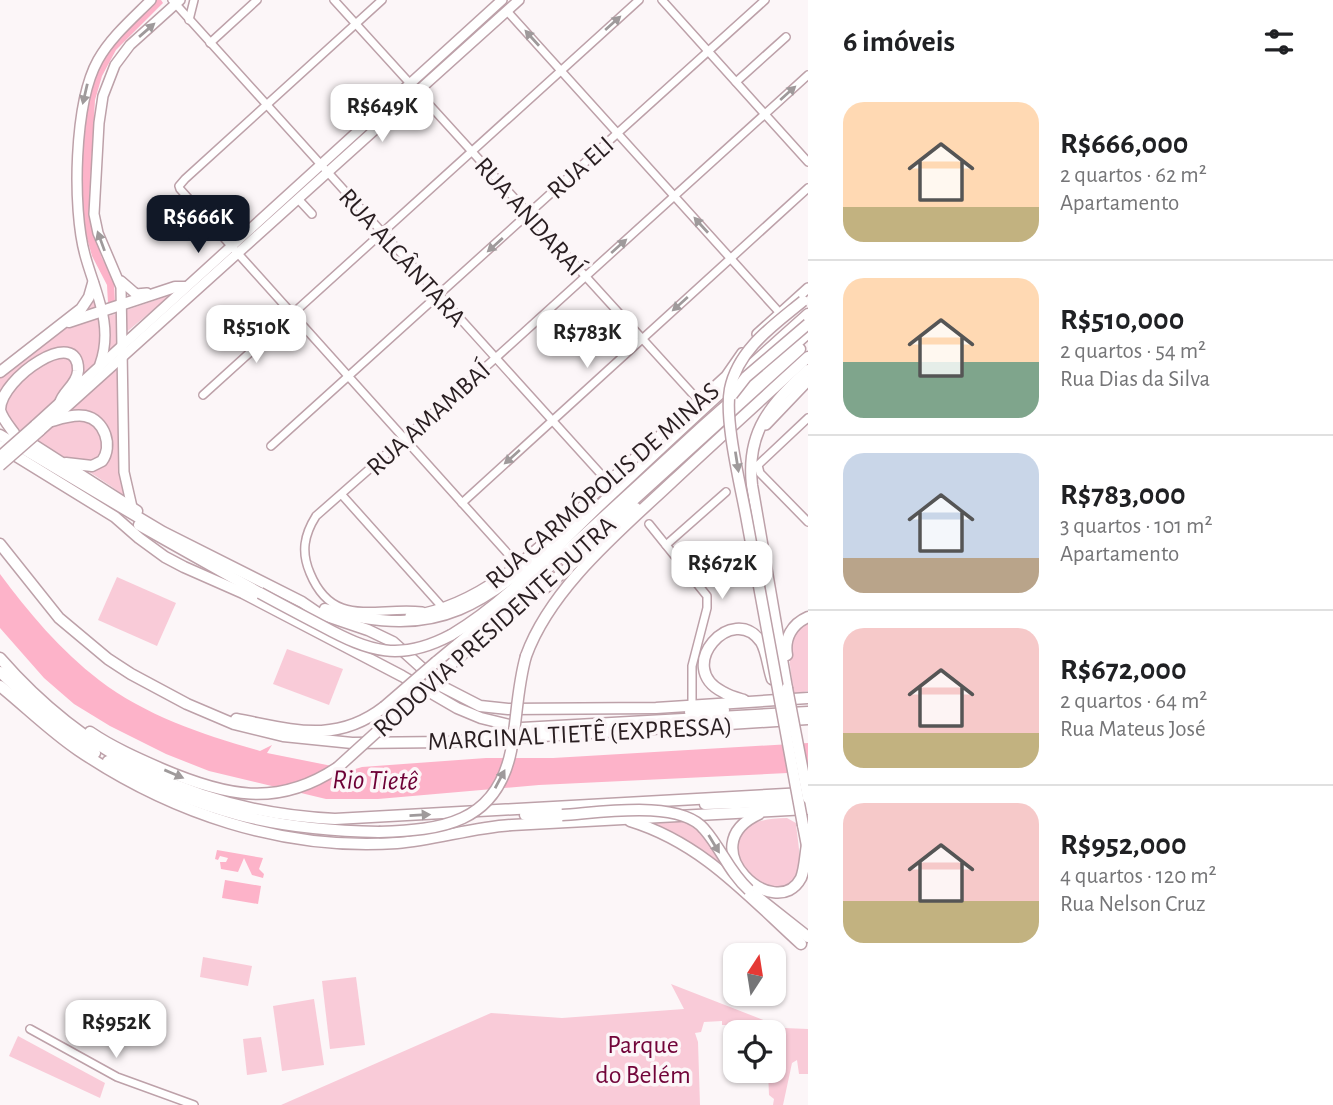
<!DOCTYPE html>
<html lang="pt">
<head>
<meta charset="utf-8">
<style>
  body { margin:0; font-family:"Alegreya Sans",sans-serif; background:#f2f2f2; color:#202124; height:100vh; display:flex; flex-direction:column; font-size:26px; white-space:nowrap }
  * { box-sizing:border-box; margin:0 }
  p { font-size:23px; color:#757577 }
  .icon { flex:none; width:38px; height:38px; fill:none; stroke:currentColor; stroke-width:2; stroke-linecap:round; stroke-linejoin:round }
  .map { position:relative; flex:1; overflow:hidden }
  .drawer { display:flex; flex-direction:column; background:#fff; width:525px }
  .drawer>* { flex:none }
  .needle { width:46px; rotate:12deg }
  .tools { position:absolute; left:723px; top:943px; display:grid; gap:14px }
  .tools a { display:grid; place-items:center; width:63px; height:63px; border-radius:14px; background:#fff; box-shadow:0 2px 5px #0004; font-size:35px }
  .price { position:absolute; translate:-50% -60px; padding:0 16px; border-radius:14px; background:#fff; color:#222; font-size:23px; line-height:46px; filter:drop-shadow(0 2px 4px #0008) }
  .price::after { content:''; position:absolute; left:50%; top:42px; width:21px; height:16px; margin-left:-10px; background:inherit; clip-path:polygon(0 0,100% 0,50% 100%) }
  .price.active { background:#111827; color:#fff }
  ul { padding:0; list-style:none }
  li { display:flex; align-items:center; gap:21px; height:175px; padding:0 35px }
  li+li { border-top:2px solid #e0e0e0 }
  li span { display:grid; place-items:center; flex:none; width:196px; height:140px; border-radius:21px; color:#555 }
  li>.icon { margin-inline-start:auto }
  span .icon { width:84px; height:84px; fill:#fffc; stroke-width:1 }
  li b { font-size:30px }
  h2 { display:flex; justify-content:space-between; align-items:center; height:84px; padding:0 35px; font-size:30px }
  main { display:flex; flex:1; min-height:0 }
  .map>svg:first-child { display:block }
</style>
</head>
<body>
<main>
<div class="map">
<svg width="808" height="1105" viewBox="0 0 808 1105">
  <rect width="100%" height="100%" fill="#fcf6f8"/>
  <g fill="#f9cbd8">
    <path d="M171,295L117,340L121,482L127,498C87,467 41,446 0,417V375L94,297L100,319Z"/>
    <path d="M117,577L176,603L157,646L98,620Z"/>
    <path d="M808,622V691L794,694C791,666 781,640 808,622Z"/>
    <path d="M287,649L343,669L329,705L273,684Z"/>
    <path d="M787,818L796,823C797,837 801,854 799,867C784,934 676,818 787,818Z"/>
    <path d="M687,821L703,835L724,870L693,845L651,823Z"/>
    <path d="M203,957L252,966L248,986L200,977Z"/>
    <path d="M356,977L365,1045L330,1049L322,981Z"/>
    <path d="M671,984L784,1028L808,1029V1074H799L797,1060L792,1063L783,1105H773L774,1099L769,1095L768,1071H774V1032H748L746,1030L736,1032L734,1028H729L728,1025H722V1021L704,1022L701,1032L695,1033L698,1042L700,1105H281L491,1013L562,1018L684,1009Z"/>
    <path d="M314,999L324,1065L282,1071L273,1006Z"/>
    <path d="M18,1036L105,1083L100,1098L9,1056Z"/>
    <path d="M261,1037L267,1072L247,1075L243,1039Z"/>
  </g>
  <g fill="#fdb3c9">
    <path d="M155,0H161L163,3L116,50L102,76L95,100L89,205L91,225L102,258L114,281L115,303H108L107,285L92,256L81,217V162L87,92L110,42Z"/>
    <path d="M0,574C28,612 61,651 99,680C146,716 204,735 260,751L272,745L267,753L352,770L362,767L486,758H553L808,743V772L539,785L378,799H326L209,771L166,754L110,726L74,704L44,678L0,628Z"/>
    <path d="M217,850L263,858L259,869L264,874L263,878L252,875L244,858L238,872L221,869L220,862H226L228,858L220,856L218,860L215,859Z"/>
    <path d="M225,880L261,886L258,904L222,898Z"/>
  </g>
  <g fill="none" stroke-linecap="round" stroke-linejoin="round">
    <g stroke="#bda1a9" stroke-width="10">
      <g id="minor">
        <path d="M172,0L608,482"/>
        <path d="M334,0L699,401"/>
        <path d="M382,0L185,179L179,186L180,189L518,565"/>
        <path d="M662,0L808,162"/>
        <path d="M507,11L779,312"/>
        <path d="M189,20L194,0"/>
        <path d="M210,43L257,0"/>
        <path d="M736,82L786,37"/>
        <path d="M299,200L312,214"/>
        <path d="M203,395L639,0"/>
        <path d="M808,418L758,465L760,473L808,522"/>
        <path d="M271,446L765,0"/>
        <path d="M342,495L443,608"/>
        <path d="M462,503L808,188"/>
        <path d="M649,524L707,596V608L692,666V705"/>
        <path d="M666,545L726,492"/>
        <path d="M422,611C375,606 333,629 310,573C301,552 304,535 316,516L490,363L808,75"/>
        <path d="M30,1029L117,1077L194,1105"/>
      </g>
    </g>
    <g stroke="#bda1a9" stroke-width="12">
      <g id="major">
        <path d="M121,281L136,294L147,293"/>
        <path d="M757,334L808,288"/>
        <path d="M100,364C114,325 95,292 85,255C72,208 74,103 98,60C111,37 132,19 151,0"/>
        <path d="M35,425L502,0"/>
        <path d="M766,425L808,381"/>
        <path d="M40,431L519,0"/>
        <path d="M132,507L124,472L121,287L98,233L94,214L99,123L103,96L115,65L130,45L180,0"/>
        <path d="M410,616C494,603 550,535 610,480C649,445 688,411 726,376L742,353"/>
      </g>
    </g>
    <g stroke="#bda1a9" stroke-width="13">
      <g id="highway">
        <path d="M69,322L175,287H185"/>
        <path d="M0,372L81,309L89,297L93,283"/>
        <path d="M52,421C62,418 74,414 85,416C105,420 113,446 102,461L92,466L66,463"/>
        <path d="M14,433C9,426 2,418 0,410C0,378 80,324 78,371C77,385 63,391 60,403"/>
        <path d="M0,435L163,532L302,602L318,613L368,630L393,642L443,687L480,706L508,709L656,708L808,698"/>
        <path d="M23,438L137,511"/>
        <path d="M0,446L115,517L139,538L165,557L184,567L243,593L402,676L457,708L481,718L522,728L808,712"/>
        <path d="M139,525L260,593"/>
        <path d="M0,544L59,618L108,659L131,674L187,704L234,724L283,736L352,743L448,742L808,719"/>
        <path d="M573,555L800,349"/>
        <path d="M545,588L636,508"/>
        <path d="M325,609C446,644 490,599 575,523"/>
        <path d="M451,635C507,602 552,551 599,506C668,441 737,377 808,314"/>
        <path d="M787,655C784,638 792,624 808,617"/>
        <path d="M526,656C551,587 621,530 673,481C718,439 763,398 808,357"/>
        <path d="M0,658C88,759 202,813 335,819L804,793"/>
        <path d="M436,662L535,580L703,426L808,333"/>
        <path d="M446,669L549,577"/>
        <path d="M0,672L50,719L95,753"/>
        <path d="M0,686C26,707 50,731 78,750C171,813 283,851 397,843C436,840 473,827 512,825C611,819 709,815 808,809"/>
        <path d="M787,688L752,485C746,431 771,404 808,370"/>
        <path d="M744,700C737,698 729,696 723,692C673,667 733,601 761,642C767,652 768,668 772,679"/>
        <path d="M690,712L724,710"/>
        <path d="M236,719C291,729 335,745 384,707"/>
        <path d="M90,732C112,747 137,758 162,769C225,796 277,808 337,768"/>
        <path d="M108,761C200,812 274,830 379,832"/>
        <path d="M705,804L805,801"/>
        <path d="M759,814C689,846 776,925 801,878C805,868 805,855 807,845"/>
        <path d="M525,815H562"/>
        <path d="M630,821C702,843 747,895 801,944"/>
        <path d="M803,825L808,851"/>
        <path d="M755,895L808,937"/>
      </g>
    </g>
    <use href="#minor" stroke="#fff" stroke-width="7"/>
    <use href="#major" stroke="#fff" stroke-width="9"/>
    <use href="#highway" stroke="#fff" stroke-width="10"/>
    <g stroke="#bda1a9" stroke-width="12" stroke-linecap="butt">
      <g id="major-bridge">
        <path d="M0,456L35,425"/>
        <path d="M0,466L40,431"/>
      </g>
    </g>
    <g stroke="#bda1a9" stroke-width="13" stroke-linecap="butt">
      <g id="highway-bridge">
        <path d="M732,395L746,377L808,324"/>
        <path d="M260,593C280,604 301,615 322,626C370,652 400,662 451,635"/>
        <path d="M787,688L808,798"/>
        <path d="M384,707L436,662"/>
        <path d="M337,768L446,669"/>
        <path d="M562,815C598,813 679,799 704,829C721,848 729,872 749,890"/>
        <path d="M803,825C784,724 765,623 747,521C741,487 724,421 730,389C738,349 774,325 803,301"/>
        <path d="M379,832C441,830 496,824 511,751C517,720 517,687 526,656"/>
      </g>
    </g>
    <use href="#major-bridge" stroke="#fff" stroke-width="9"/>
    <use href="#highway-bridge" stroke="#fff" stroke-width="10"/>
  </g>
  <defs><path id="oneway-solid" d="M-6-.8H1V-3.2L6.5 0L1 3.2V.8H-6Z" transform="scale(1.75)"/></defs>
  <g fill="#9f9a9b">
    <use href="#oneway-solid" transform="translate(613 23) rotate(-42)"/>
    <use href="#oneway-solid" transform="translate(147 30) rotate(-41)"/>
    <use href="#oneway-solid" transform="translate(532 38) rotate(-132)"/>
    <use href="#oneway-solid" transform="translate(788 93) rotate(-42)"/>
    <use href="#oneway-solid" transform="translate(85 94) rotate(103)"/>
    <use href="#oneway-solid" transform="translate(701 225) rotate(-132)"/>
    <use href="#oneway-solid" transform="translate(101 241) rotate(-110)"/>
    <use href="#oneway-solid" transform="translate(495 245) rotate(138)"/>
    <use href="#oneway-solid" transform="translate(619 246) rotate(-42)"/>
    <use href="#oneway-solid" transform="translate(680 304) rotate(138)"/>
    <use href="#oneway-solid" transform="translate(512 457) rotate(138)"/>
    <use href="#oneway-solid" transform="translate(737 462) rotate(81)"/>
    <use href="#oneway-solid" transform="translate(174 774) rotate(23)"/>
    <use href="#oneway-solid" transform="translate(500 779) rotate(-62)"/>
    <use href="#oneway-solid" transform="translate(420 815) rotate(-3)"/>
    <use href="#oneway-solid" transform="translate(714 844) rotate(59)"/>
  </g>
  <g text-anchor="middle" stroke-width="7" stroke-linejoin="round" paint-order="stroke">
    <g font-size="26" fill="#291e21" stroke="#fcf6f8">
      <text transform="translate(580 167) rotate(-42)" y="9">RUA ELI</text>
      <text transform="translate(530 216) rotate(48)" y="9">RUA ANDARAÍ</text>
      <text transform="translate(403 257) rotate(48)" y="9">RUA ALCÂNTARA</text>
      <text transform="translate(428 418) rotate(-42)" y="9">RUA AMAMBAÍ</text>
      <text transform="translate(602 485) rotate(-41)" y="9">RUA CARMÓPOLIS DE MINAS</text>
      <text transform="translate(494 626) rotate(-42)" y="9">RODOVIA PRESIDENTE DUTRA</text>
      <text transform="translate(580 733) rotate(-3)" y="9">MARGINAL TIETÊ (EXPRESSA)</text>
    </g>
    <g font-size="26" fill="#710439" stroke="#fcf6f8">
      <text x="643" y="1053">Parque<tspan x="643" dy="30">do Belém</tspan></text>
    </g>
    <g font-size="28" font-style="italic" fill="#6d0036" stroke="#fcf6f8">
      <text transform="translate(375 779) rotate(1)" y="10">Rio Tietê</text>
    </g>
  </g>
</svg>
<div class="tools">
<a><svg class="needle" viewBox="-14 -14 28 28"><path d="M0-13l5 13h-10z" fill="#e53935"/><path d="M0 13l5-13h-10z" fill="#757577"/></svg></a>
<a><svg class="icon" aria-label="locate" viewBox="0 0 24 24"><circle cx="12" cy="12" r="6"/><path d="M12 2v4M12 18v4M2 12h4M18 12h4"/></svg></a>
</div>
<b class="price" style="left:382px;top:144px">R$649K</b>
<b class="price active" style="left:198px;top:255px">R$666K</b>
<b class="price" style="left:256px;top:365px">R$510K</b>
<b class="price" style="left:587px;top:370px">R$783K</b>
<b class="price" style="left:722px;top:601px">R$672K</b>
<b class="price" style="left:116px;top:1060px">R$952K</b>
</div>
<section class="drawer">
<h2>6 imóveis<svg class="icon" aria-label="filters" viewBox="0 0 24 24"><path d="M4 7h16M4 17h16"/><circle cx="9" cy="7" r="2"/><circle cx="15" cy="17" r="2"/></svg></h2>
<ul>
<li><span style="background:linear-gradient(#ffd9b3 75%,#c2b280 0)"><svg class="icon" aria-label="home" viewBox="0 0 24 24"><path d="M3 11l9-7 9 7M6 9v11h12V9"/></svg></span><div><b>R$666,000</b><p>2 quartos · 62 m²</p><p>Apartamento</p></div></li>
<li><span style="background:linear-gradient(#ffd9b3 60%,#7fa58c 0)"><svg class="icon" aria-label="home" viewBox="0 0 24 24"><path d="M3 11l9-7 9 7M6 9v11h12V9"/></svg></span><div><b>R$510,000</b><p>2 quartos · 54 m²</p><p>Rua Dias da Silva</p></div></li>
<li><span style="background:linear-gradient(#c9d6e8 75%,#b9a48a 0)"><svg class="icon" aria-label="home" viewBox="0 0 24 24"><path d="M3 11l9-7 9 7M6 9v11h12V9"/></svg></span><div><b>R$783,000</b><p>3 quartos · 101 m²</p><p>Apartamento</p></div></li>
<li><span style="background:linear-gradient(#f6c9c9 75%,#c2b280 0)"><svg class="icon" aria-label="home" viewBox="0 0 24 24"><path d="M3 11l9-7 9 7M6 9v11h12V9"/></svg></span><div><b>R$672,000</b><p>2 quartos · 64 m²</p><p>Rua Mateus José</p></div></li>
<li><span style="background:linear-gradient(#f6c9c9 70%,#c2b280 0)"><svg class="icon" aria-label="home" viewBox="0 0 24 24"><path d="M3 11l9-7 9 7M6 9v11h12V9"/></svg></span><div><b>R$952,000</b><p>4 quartos · 120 m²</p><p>Rua Nelson Cruz</p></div></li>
</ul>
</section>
</main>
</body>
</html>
